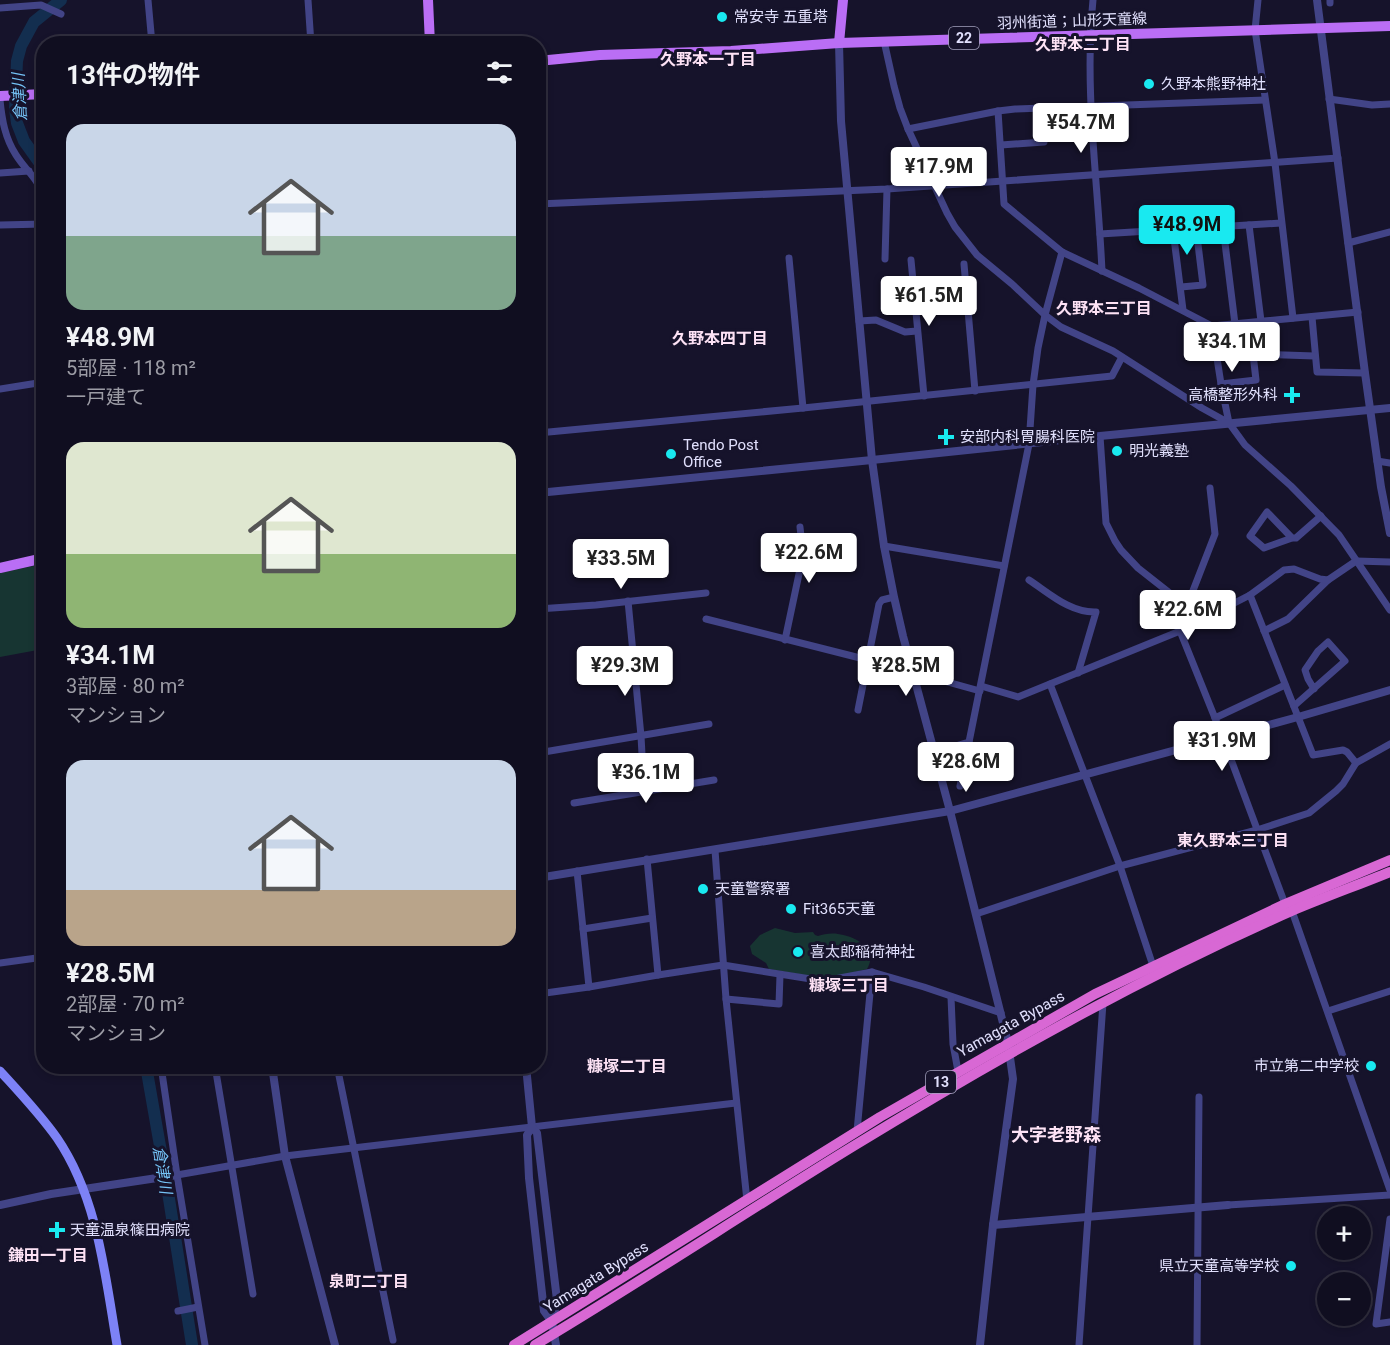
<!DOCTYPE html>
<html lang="ja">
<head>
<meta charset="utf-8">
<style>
  body { margin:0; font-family:Roboto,"Noto Sans JP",sans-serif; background:#191729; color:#f1f3f6; height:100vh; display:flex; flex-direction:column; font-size:22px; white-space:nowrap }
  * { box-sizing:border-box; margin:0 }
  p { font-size:20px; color:#9c9ca5 }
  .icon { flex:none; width:33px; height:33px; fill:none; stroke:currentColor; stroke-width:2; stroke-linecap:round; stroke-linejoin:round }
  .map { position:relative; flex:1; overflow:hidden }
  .drawer { position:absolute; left:36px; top:36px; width:510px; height:1038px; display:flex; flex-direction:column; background:#100e20; border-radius:24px; box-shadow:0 3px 9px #0003,0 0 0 2px #302e3e }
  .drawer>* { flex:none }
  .buttons { position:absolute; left:1317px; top:1206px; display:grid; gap:12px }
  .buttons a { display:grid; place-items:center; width:54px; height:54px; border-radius:50%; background:#100e20; box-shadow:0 3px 9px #0003,0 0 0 2px #302e3e; font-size:30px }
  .price { position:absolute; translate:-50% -51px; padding:0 14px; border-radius:6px; background:#fff; color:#222; font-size:20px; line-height:39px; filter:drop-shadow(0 2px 3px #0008) }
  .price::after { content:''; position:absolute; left:50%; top:36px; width:18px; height:14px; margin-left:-9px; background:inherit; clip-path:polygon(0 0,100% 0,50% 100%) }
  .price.active { background:#19e9f0; color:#111 }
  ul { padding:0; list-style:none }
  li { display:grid; align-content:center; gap:12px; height:318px; padding:0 30px }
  li span { display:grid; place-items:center; height:186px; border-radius:18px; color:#555 }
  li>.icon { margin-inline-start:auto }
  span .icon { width:108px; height:108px; fill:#fffc; stroke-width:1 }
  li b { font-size:26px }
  h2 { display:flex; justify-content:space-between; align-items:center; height:72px; padding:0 30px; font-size:26px }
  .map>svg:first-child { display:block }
</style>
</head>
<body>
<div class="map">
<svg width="1390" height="1345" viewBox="0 0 1390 1345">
  <rect width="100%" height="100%" fill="#16132b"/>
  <g fill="#173532">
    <path d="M43,564V649L0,657V573Z"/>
    <path d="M775,928L795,933L813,932L815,935L818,936C824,934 831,933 838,934C855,936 879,949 867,969L847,974L816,977L769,969L766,963L752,954L750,946L760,935Z"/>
  </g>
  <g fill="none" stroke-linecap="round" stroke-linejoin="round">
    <g stroke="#132e4f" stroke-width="12">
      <path d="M44,169L24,141L17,123L15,109L17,61L21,46L34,22L61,0"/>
      <path d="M146,1066L167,1186L192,1345"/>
    </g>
    <g stroke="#424487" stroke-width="7">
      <path d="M148,0L152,44"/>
      <path d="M308,0L311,44"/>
      <path d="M1093,0C1084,91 1098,181 1102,271"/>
      <path d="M1258,0L1255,30L1275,163L1293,318"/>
      <path d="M1330,0V3"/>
      <path d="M0,8L41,5L61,14"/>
      <path d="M884,41L894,86L900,108L908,129L947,213L955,227L977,255L1012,284L1045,315L1061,327L1113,351L1202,408L1229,423L1245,445L1291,486L1339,535L1390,610"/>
      <path d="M1329,99L1372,105L1390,104"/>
      <path d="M0,100C2,120 5,138 16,155C28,174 40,178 44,203"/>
      <path d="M998,111L1004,204L1062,252L1139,288L1212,326L1358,312"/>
      <path d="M908,129L998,111L1015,109L1265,100"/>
      <path d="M1001,145L1044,142L1040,108"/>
      <path d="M0,173L29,171"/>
      <path d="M538,204L887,189L1338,158"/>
      <path d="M0,225L44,224"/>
      <path d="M1249,225L1261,321"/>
      <path d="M1223,227L1235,324"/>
      <path d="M1173,230L1183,310"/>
      <path d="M1100,234L1281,223"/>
      <path d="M1348,243L1390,232"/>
      <path d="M789,258L803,408"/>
      <path d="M885,259L887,189"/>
      <path d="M911,260L924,396"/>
      <path d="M964,264L975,391"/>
      <path d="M1181,287L1203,285L1196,228"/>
      <path d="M1312,317L1317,372L1365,373"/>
      <path d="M859,321L876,320L905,332L917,331"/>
      <path d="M1212,326L1221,384L1229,423"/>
      <path d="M1221,384L1256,380L1253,354L1315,356"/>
      <path d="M0,389L44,382"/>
      <path d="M538,433L803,408L1112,376L1122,357"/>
      <path d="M1100,436L1106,523L1115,541L1121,550L1138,568L1204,620"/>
      <path d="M1377,461L1390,463"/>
      <path d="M1292,538L1267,512L1250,536L1264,548L1292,538H1296L1321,516"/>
      <path d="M884,546L1004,566"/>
      <path d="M1029,580C1049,593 1070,613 1096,612L1078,673"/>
      <path d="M1250,595L1313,755L1343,750L1347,752L1356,763"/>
      <path d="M628,601L641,736L644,791"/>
      <path d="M1187,606L1215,534L1210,488"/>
      <path d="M538,609L596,605L706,593"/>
      <path d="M706,619L868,660L980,691"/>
      <path d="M1180,631L1223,738L1285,904"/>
      <path d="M1264,631L1288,619L1328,580"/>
      <path d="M785,640L803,555L800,527"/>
      <path d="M1050,684L1120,866L1153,966"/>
      <path d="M981,686L1018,697L1180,631L1250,595L1284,570L1294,569L1320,579L1328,580L1356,561L1390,562"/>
      <path d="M1294,706L1345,661L1328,642L1318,651L1305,670L1308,679L1314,689"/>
      <path d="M858,710L879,604L882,600L894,597"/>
      <path d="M1215,718L1285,685"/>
      <path d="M935,752L969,742L1029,444L1033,385L1038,348L1045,315L1062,252"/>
      <path d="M538,753L709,724"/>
      <path d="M960,786L969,742"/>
      <path d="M574,803L714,780"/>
      <path d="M715,850L726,999L747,1201"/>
      <path d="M577,871L589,987L658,975L647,859"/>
      <path d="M1292,911L1390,1190"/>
      <path d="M976,914L1120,866L1257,830L1309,813L1336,791L1343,784L1356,763L1390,744"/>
      <path d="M583,929L652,918"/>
      <path d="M0,963L44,957"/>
      <path d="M658,975L723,965L817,980H829L872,972L924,987L1001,1013"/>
      <path d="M538,994L589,987"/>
      <path d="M951,997L953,1044L958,1071"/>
      <path d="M726,999L779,1004L780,975"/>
      <path d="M1328,1011L1390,991"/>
      <path d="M161,1066L177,1175L205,1345"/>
      <path d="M215,1066L253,1294"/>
      <path d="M337,1066L393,1340"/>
      <path d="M857,1131L872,972"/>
      <path d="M177,1175L285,1156L736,1103"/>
      <path d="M1228,1205L1390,1195"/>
      <path d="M1390,1219L1376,1324L1390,1322"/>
      <path d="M178,1311L198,1307"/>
      <path d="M1079,1345L1103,1003"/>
      <path d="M1197,1345L1199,1097"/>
    </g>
    <g stroke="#424487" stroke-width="8">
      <path d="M1317,0L1365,373L1381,487L1390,533"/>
      <path d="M839,43L841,121L872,460L884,546L894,597L903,636L950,811L1008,1043L1013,1079L993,1225L980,1345"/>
      <path d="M538,493L872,460L1100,436L1390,408"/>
      <path d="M538,878L950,811L1298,717L1390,690"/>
      <path d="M272,1066L285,1156L335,1345"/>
      <path d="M526,1066L532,1127L537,1133L557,1300L552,1322L556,1345"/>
      <path d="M532,1127L527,1135L529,1178L544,1311L552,1322"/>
      <path d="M0,1205L51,1194L177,1175"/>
      <path d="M993,1225L1228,1205"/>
    </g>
    <path stroke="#7d82f6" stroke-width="9" d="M0,1071C20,1093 40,1114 57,1138C98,1198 105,1275 117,1345"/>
    <g stroke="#ba6ef5" stroke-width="10">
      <path d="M428,0L430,44"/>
      <path d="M839,43L843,0"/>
      <path d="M538,61L600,55L731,51L839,43L1390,26"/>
      <path d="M0,96L44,94"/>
      <path d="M0,568L44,558"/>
    </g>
    <g stroke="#d868d4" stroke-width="10">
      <path d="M514,1345L880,1117L1095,994L1285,904L1390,860"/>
      <path d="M535,1345C642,1281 746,1212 852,1147C994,1060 1141,977 1294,910C1325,897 1358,885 1390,872"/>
    </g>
  </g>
  <g fill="#19e9f0" stroke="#16132b" stroke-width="2">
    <circle cx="722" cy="17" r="6"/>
    <circle cx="1149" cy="84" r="6"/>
    <path d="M1289 386h6v6h6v6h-6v6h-6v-6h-6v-6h6z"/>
    <path d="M943 428h6v6h6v6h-6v6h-6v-6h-6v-6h6z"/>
    <circle cx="1117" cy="451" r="6"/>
    <circle cx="671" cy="454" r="6"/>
    <circle cx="703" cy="889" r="6"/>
    <circle cx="791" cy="909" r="6"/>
    <circle cx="798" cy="952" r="6"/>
    <circle cx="1371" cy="1066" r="6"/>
    <path d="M54 1221h6v6h6v6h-6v6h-6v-6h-6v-6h6z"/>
    <circle cx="1291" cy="1266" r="6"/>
  </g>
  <g text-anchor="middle" stroke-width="6" stroke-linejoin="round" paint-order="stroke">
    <g fill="#16132b" stroke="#a4a2be" stroke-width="1.5">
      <rect x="949" y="27" width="30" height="22" rx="4.5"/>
      <rect x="926" y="1071" width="30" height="22" rx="4.5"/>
    </g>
    <g font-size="14" font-weight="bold" fill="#e1e0fd">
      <text x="964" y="43">22</text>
      <text x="941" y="1087">13</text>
    </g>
    <g font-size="15" fill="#e1e0fd" stroke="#16132b" text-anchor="start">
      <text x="734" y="22">常安寺 五重塔</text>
      <text x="1161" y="89">久野本熊野神社</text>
      <text x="1278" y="400" text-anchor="end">高橋整形外科</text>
      <text x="960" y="442">安部内科胃腸科医院</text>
      <text x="683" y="450">Tendo Post<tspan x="683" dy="17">Office</tspan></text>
      <text x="1129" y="456">明光義塾</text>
      <text x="715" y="894">天童警察署</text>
      <text x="803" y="914">Fit365天童</text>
      <text x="810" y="957">喜太郎稲荷神社</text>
      <text x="1359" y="1071" text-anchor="end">市立第二中学校</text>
      <text x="70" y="1235">天童温泉篠田病院</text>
      <text x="1279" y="1271" text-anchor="end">県立天童高等学校</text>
    </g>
    <g font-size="15" fill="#e1e0fd" stroke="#16132b">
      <text transform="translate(1072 21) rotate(-2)" y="5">羽州街道；山形天童線</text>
      <text transform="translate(1011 1024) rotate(-29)" y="5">Yamagata Bypass</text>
      <text transform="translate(596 1277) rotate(-32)" y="5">Yamagata Bypass</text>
    </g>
    <g font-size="16" font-weight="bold" fill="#fde2f5" stroke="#16132b">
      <text x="1083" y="50">久野本二丁目</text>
      <text x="708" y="65">久野本一丁目</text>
      <text x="1104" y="314">久野本三丁目</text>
      <text x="720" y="344">久野本四丁目</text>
      <text x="1233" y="846">東久野本三丁目</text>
      <text x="849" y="991">糠塚三丁目</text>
      <text x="627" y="1072">糠塚二丁目</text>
      <text x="48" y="1261">鎌田一丁目</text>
      <text x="369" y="1287">泉町二丁目</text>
    </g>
    <g font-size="16" font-style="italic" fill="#75c3f6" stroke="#16132b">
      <text transform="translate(19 97) rotate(-93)" y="6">倉津川</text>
      <text transform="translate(163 1170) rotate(81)" y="6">倉津川</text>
    </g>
    <g font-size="18" font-weight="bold" fill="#fde2f5" stroke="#16132b">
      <text x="1056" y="1141">大字老野森</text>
    </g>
  </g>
</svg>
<div class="buttons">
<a>+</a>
<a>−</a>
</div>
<b class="price" style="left:1081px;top:154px">¥54.7M</b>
<b class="price" style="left:939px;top:198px">¥17.9M</b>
<b class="price active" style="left:1187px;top:256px">¥48.9M</b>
<b class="price" style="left:929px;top:327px">¥61.5M</b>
<b class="price" style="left:1232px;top:373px">¥34.1M</b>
<b class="price" style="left:809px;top:584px">¥22.6M</b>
<b class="price" style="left:621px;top:590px">¥33.5M</b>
<b class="price" style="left:1188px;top:641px">¥22.6M</b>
<b class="price" style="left:625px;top:697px">¥29.3M</b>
<b class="price" style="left:906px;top:697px">¥28.5M</b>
<b class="price" style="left:1222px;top:772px">¥31.9M</b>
<b class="price" style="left:966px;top:793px">¥28.6M</b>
<b class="price" style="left:646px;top:804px">¥36.1M</b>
<section class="drawer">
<h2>13件の物件<svg class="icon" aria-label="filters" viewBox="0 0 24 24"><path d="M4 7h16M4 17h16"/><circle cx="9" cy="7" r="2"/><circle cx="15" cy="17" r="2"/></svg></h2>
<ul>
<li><span style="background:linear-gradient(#c9d6e8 60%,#7fa58c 0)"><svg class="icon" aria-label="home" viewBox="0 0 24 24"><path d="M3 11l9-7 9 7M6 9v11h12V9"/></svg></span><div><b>¥48.9M</b><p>5部屋 · 118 m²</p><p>一戸建て</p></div></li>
<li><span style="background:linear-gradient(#dfe7d0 60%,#8fb573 0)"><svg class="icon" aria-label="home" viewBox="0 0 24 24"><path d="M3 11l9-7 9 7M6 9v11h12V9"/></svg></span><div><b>¥34.1M</b><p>3部屋 · 80 m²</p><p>マンション</p></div></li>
<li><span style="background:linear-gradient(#c9d6e8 70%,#b9a48a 0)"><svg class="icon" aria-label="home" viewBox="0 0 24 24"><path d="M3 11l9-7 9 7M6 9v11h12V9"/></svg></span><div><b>¥28.5M</b><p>2部屋 · 70 m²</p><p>マンション</p></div></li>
</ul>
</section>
</div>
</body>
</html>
